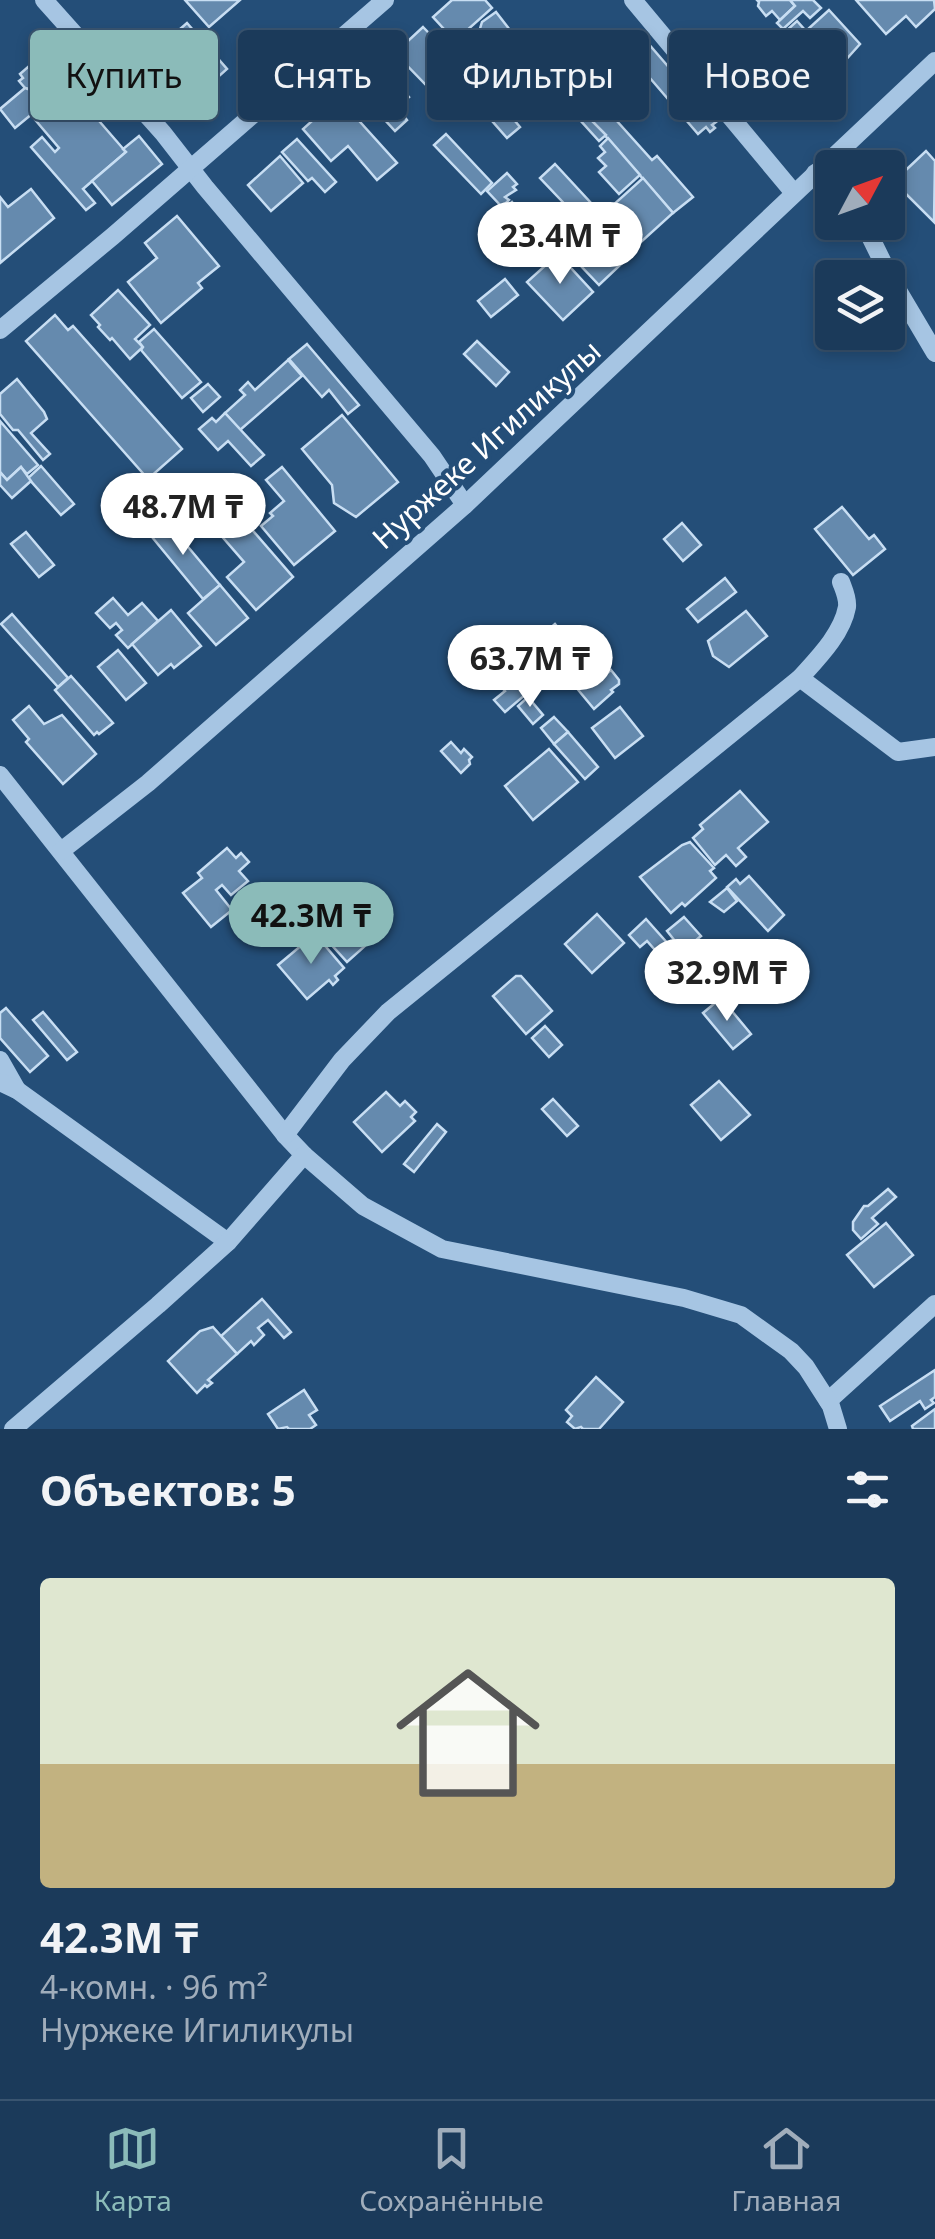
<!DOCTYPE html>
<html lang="ru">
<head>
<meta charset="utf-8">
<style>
  body { margin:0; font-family:"Noto Sans",sans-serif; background:#284563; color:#f1f3f6; height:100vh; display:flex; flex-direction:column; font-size:38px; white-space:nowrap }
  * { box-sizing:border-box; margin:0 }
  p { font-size:32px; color:#a0adbb }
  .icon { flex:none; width:55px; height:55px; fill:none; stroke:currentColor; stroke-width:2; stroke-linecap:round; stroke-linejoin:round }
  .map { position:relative; height:1429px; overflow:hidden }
  .panel { display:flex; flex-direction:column; background:#1b3a5a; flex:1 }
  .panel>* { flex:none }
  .top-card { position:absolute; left:30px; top:30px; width:875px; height:90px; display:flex; gap:20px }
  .needle { width:65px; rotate:49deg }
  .fabs { position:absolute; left:815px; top:150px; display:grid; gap:20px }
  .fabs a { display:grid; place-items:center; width:90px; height:90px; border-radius:10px; background:#1b3a5a; box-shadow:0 5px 15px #0003,0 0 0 2px #395470; font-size:50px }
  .price { position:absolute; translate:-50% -85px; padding:0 22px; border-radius:35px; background:#fff; color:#222; font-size:32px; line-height:65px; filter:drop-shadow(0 2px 5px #0008) }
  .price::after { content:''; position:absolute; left:50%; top:60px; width:30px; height:22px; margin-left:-15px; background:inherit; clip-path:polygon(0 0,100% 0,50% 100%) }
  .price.on { background:#8bbbb9; color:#111 }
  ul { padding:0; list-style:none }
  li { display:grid; align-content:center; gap:20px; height:530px; padding:0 40px }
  li span { display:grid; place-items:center; height:310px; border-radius:10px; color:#555 }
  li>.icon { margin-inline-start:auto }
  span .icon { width:180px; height:180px; fill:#fffc; stroke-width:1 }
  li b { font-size:42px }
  h2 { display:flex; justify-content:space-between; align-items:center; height:120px; padding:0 40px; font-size:42px }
  .chip { padding:0 35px; border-radius:10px; background:#1b3a5a; box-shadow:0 5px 15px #0003,0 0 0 2px #395470; font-size:35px; line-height:90px }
  .chip.on { background:#8bbbb9; color:#111 }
  .dock { display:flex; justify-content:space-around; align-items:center; height:140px; border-top:2px solid #395470; background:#1b3a5a; font-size:28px; color:#a0adbb }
  .dock a { display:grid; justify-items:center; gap:5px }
  .dock .on { color:#8bbbb9 }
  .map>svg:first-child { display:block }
</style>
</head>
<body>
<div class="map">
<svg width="935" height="1429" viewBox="0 0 935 1429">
  <rect width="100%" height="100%" fill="#244e78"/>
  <g fill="#658aae" stroke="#c8def3" stroke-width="2.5">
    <path d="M185,0H240L209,27Z"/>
    <path d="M452,0H485L492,8L455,41L433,17Z"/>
    <path d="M757,0H790L795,6L780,20L772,11L766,16L758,6L759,2Z"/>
    <path d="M790,0H813L821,8L810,18L803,11L783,29L777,23L795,6Z"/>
    <path d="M856,0H934L935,9L916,27L906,16L886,34Z"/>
    <path d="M829,10L860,44L843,63L840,60L812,84L774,42L797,21L806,31Z"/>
    <path d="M496,12L531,57L517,67L512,60L505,66L479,32L482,22Z"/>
    <path d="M187,23L227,69L210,84L205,80L200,85L175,56L183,49L172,36Z"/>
    <path d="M423,27L449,54L432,69L437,75L426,85L395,53Z"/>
    <path d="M647,42L716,122L712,125L715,128L710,132L706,127L698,134L631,56Z"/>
    <path d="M756,51L769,66L758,76L745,61Z"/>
    <path d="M449,54L472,79L460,90L456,87L449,94L434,78L437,75L432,69Z"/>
    <path d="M380,63L409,97L397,107L407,120L395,131L382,117L375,116L351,88Z"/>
    <path d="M725,66L738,81L751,69L762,80L742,99L718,73Z"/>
    <path d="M28,67L32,72L37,68L47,80L34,91L25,88L19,81L23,78L20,74Z"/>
    <path d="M67,84L126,152L83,189L95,203L86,210L31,147L42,137L55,152L59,148L31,115Z"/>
    <path d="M25,88L34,91L44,104L15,128L0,109Z"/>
    <path d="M343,103L397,163L377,180L348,146L331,161L303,129L322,112Z"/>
    <path d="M506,110L520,127L507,138L493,122Z"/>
    <path d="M607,110L652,160L657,156L693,197L673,213L593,122Z"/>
    <path d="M589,112L596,120L593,122L606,135L599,141L580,120Z"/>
    <path d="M446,134L492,183L481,194L434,145Z"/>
    <path d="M139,136L162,164L112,205L92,181L126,152L123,149Z"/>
    <path d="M608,138L640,175L619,194L599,172L606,166L598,158L605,152L600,146Z"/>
    <path d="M297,139L336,182L325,192L312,178L308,181L282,152Z"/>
    <path d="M926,151L935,161L934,222L889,177L899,167L907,169Z"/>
    <path d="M280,156L303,183L271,211L248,185Z"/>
    <path d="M555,164L591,203L577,217L540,178Z"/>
    <path d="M507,173L517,184L513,187L516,190L505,197L509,200L502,207L487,191Z"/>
    <path d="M643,178L673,213L641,242L611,207Z"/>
    <path d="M31,189L54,218L0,263V197L8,207Z"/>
    <path d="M512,202L558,254L545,266L503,218L509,212L505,208Z"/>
    <path d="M603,215L636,250L599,285L559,243L577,226L588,221H596Z"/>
    <path d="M177,216L219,266L198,283L202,288L161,323L128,282L157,258L145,243Z"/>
    <path d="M558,254L593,292L563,320L527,282Z"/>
    <path d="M505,279L518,295L491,317L478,301Z"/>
    <path d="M118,290L150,325L135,339L143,347L130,359L112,338L110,340L98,327L100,325L91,315Z"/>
    <path d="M55,315L68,330L73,326L182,449L148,479L26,341Z"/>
    <path d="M154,329L201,382L182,398L141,350L143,347L139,342Z"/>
    <path d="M477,341L509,372L496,386L464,354Z"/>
    <path d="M307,344L359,405L348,414L329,390L322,397L289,359Z"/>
    <path d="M288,360L302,376L240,430L225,413L245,395L240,390L248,382L255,390Z"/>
    <path d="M17,379L44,412L47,419L31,433L50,454L43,460L18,430H13L0,414V394Z"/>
    <path d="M208,384L220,397L203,412L191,398Z"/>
    <path d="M225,413L264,455L251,466L228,441L218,450L199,429L212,418L216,422Z"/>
    <path d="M342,415L398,482L356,517L334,503L332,485L302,449Z"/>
    <path d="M0,421L38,465L27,474L21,467L7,480L0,472Z"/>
    <path d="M41,466L74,504L61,515L28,478Z"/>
    <path d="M21,467L31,481L12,498L0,485V472L7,480Z"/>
    <path d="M282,467L335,531L294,565L261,526L273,516L270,513L284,501L266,480Z"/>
    <path d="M135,486L163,517L147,531L119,500Z"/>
    <path d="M217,493L226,503H229L293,577L256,610L227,577L244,562L198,509Z"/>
    <path d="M842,507L869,539L874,535L885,549L853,575L815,529Z"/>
    <path d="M163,517L220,585L203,599L147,531Z"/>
    <path d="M682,523L701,545L683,561L664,539Z"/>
    <path d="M26,532L54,565L39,577L11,544Z"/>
    <path d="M725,578L736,592L698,622L687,609Z"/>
    <path d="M220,585L248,618L216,645L188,613Z"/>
    <path d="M113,598L128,615L142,603L158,621L128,648L116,635L122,630L116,623L110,628L96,613Z"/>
    <path d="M171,610L201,646L174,668L171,664L158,675L132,644Z"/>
    <path d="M746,611L767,636L729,667L713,656L708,641Z"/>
    <path d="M12,614L68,678L58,687L1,624Z"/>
    <path d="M555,624L569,640L525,677L511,661Z"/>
    <path d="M573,636L605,675L611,670L619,680V684L611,690L613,692L594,709L550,656Z"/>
    <path d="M118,650L146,683L126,700L98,667Z"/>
    <path d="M511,669L522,682L517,686L525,695L505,712L494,700L505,691L497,682Z"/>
    <path d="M71,676L113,723L99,734L97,732L94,735L55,690Z"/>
    <path d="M528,697L543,715L533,724L518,706Z"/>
    <path d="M29,706L44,724L62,715L96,754L63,784L26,742L29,739L13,720Z"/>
    <path d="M620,707L643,736L615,758L592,728Z"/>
    <path d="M554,717L568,732L554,744L541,728Z"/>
    <path d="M568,732L598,767L585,779L554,744Z"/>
    <path d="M451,742L461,753L464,749L472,757L469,760L470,764L461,773L441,751Z"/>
    <path d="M549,749L578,782L533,820L505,786Z"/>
    <path d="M740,791L768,822L738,848L746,857L736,866L726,855L715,865L693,838L703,829L700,825Z"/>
    <path d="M690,842L714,868L710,871L716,878L685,906L682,903L671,913L640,877L682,845Z"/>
    <path d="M227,848L236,858L241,853L249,862L239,871L248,881L231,895L222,885L216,890L232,910L211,927L183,893L202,878L198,873Z"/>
    <path d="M749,876L784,915L768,931L727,887L736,879L740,884Z"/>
    <path d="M727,888L737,901L724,912L710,902Z"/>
    <path d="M360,895L380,919L358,938L365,946L347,962L319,931Z"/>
    <path d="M597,914L624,943L592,973L565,944Z"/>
    <path d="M684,917L701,936L683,951L667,931Z"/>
    <path d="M646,919L694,973L684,983L647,941L640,947L629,935Z"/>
    <path d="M315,934L344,968L335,976L338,980L333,985L329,980L307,999L278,965Z"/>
    <path d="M516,976H521L552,1011L526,1034L493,996Z"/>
    <path d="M721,998L751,1034L733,1049L703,1013Z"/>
    <path d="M6,1008L48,1056L30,1072L0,1038V1013Z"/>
    <path d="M43,1012L77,1052L67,1060L33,1020Z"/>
    <path d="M545,1026L562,1045L549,1057L532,1038Z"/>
    <path d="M719,1081L750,1115L721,1140L691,1105Z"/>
    <path d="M386,1092L400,1106L405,1101L416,1112L411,1117L415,1121L382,1152L354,1122Z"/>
    <path d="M553,1099L578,1126L567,1136L542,1109Z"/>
    <path d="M437,1124L446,1132L414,1172L404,1164Z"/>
    <path d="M888,1189L896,1197L872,1218L878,1224L861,1239L853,1230V1222L864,1206H868Z"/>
    <path d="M886,1223L913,1255L874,1287L847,1255Z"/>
    <path d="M262,1299L291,1332L284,1338L268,1320L258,1328L264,1335L254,1345L251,1341L237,1354L221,1336Z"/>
    <path d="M213,1327L237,1354L208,1380L212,1383L207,1387L205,1385L197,1393L168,1361L200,1331Z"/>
    <path d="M935,1370V1397L931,1400L934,1403L925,1409L920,1401L890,1421L880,1406Z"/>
    <path d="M596,1377L623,1402L599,1429H583L581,1427L575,1429L567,1422L572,1416L566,1410Z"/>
    <path d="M304,1390L317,1410L309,1415L316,1425L310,1429H289L287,1427L278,1429L268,1414Z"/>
    <path d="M935,1409V1429H913L912,1426Z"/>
  </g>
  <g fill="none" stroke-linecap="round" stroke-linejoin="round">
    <g stroke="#a6c5e3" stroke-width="18">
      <path d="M44,0L163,133L205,187L432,456L465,505"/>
      <path d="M633,0L794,193"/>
      <path d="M815,173L832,190"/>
      <path d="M863,222L890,277L935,353"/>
      <path d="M0,330L113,236L385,0"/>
      <path d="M800,678L898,752L935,747"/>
      <path d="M0,775L285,1135L304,1155"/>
      <path d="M61,851L148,783L465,505L935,61"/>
      <path d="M0,1060L17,1090"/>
      <path d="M0,1082L17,1090L228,1242"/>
      <path d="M285,1135L342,1060L388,1012L800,678C818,658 842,634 847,607C848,598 844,590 841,582"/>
      <path d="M828,1401L935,1304"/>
      <path d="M13,1429L158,1305L228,1242L304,1155L363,1206L442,1249L684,1298L741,1315L791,1351L806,1367L831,1406L838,1429"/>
    </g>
  </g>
  <g text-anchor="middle" stroke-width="8" stroke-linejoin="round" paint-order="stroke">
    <g font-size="30" fill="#fff" stroke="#244e78">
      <text transform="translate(487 445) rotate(-42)" y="10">Нуржеке Игиликулы</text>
    </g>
  </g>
</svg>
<div class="fabs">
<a><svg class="needle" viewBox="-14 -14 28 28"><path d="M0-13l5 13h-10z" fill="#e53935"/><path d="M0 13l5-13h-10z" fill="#a0adbb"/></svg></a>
<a><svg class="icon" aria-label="layers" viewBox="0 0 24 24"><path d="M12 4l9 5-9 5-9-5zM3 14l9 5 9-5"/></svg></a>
</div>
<b class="price" style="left:560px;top:287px">23.4M ₸</b>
<b class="price" style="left:183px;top:558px">48.7M ₸</b>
<b class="price" style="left:530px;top:710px">63.7M ₸</b>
<b class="price on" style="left:311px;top:967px">42.3M ₸</b>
<b class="price" style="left:727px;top:1024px">32.9M ₸</b>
<div class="top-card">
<a class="chip on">Купить</a>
<a class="chip">Снять</a>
<a class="chip">Фильтры</a>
<a class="chip">Новое</a>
</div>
</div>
<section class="panel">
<h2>Объектов: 5<svg class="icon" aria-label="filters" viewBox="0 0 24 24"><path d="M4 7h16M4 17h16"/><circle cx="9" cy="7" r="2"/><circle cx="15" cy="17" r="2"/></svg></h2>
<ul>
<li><span style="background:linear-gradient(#dfe7d0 60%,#c2b280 0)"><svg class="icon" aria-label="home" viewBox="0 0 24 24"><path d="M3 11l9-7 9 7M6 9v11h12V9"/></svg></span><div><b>42.3M ₸</b><p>4-комн. · 96 m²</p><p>Нуржеке Игиликулы</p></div></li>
</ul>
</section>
<nav class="dock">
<a class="on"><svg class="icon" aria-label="map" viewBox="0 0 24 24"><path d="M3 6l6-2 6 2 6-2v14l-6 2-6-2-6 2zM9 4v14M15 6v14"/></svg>Карта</a>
<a><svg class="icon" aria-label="saved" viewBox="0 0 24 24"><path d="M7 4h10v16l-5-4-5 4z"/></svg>Сохранённые</a>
<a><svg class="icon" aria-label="home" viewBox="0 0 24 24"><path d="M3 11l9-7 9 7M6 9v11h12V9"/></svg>Главная</a>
</nav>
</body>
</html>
